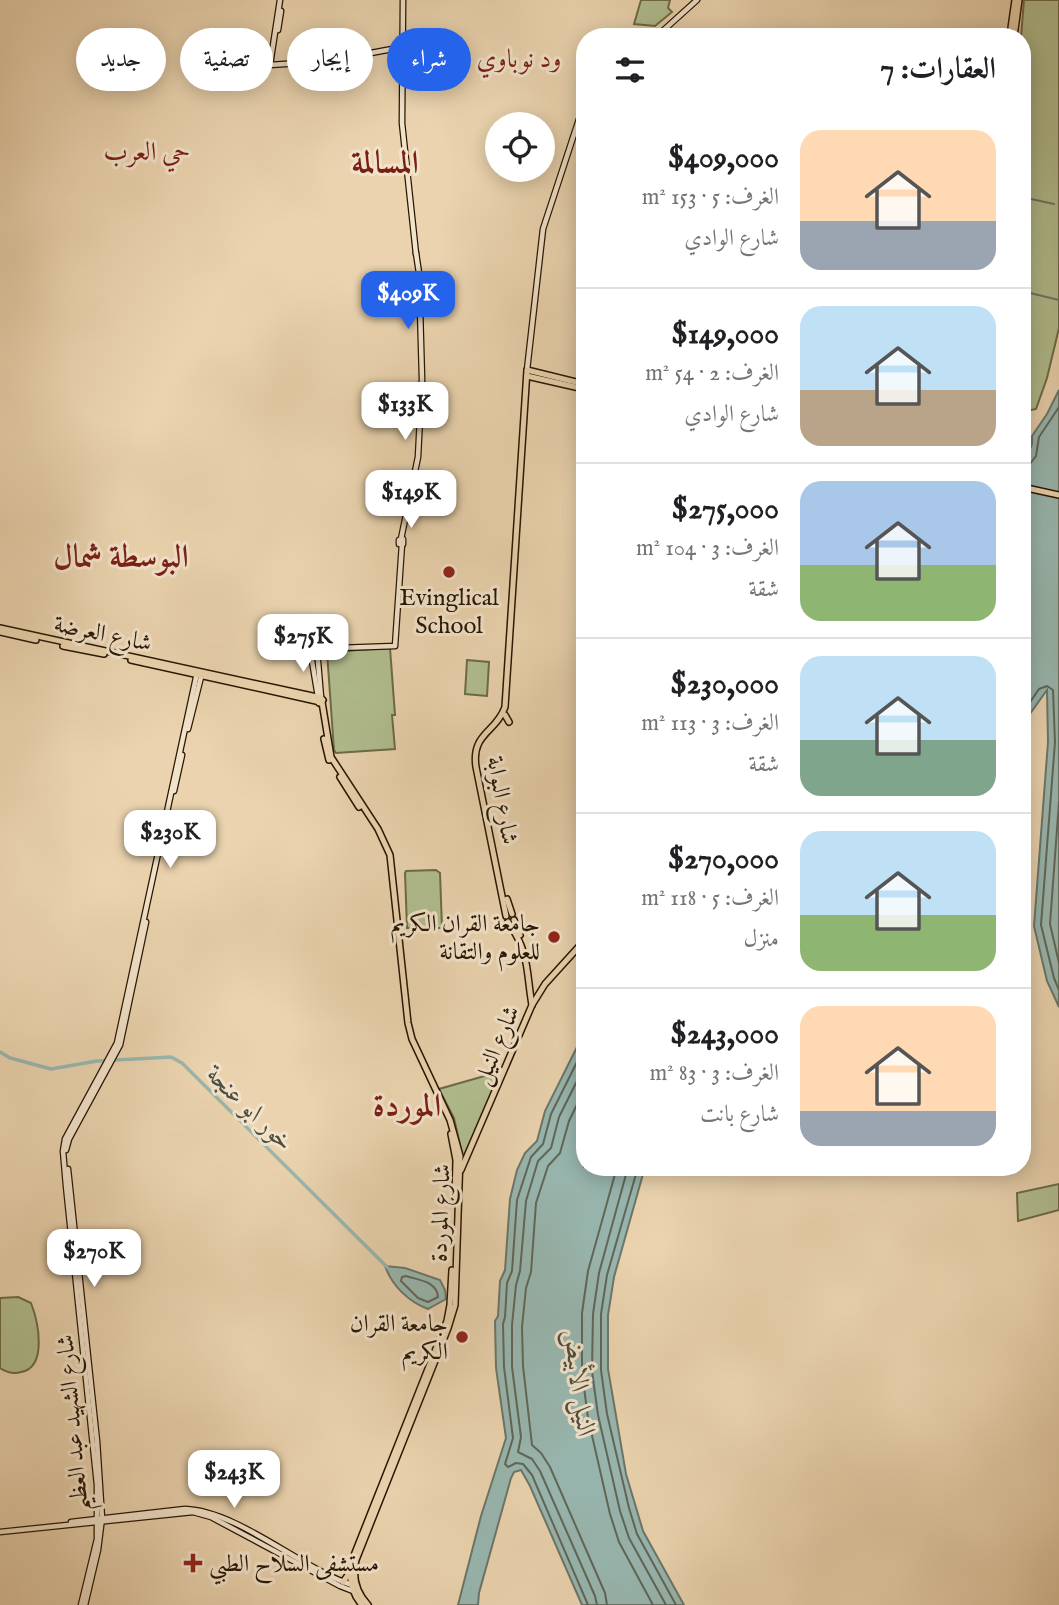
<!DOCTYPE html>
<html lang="ar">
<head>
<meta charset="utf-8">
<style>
  body { margin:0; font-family:"IM FELL English",Amiri,serif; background:#f2f2f2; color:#202124; direction:rtl; height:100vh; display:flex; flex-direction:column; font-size:26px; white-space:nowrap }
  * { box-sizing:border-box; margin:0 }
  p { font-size:23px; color:#757577 }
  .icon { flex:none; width:38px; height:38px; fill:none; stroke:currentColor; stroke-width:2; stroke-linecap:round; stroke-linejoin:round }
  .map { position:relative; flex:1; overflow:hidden; direction:ltr }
  .side { position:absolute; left:576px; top:28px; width:455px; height:1148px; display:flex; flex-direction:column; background:#fff; border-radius:28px; box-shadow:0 4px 18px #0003; direction:rtl }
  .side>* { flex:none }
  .guide { position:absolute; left:21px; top:28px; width:450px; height:63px; direction:rtl; display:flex; gap:14px }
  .fabs { position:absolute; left:485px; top:112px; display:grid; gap:14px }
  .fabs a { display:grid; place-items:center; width:70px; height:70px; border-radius:50%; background:#fff; box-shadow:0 4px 18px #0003; font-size:35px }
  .price { position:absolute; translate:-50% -60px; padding:0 16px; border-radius:14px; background:#fff; color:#222; font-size:23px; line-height:46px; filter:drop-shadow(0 2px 4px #0008) }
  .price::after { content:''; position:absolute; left:50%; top:42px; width:21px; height:16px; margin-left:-10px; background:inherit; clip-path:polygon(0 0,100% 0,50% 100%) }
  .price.current { background:#2563eb; color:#fff }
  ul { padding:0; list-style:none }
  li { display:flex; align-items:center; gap:21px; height:175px; padding:0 35px }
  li+li { border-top:2px solid #e0e0e0 }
  li span { display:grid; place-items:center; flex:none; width:196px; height:140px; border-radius:21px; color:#555 }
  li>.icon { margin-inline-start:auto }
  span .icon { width:84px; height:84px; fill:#fffc; stroke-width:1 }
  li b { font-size:30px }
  h2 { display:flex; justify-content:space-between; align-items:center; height:84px; padding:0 35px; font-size:30px }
  .pill { padding:0 24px; border-radius:32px; background:#fff; box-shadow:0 4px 18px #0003; font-size:24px; line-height:63px }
  .pill.current { background:#2563eb; color:#fff }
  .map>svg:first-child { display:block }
</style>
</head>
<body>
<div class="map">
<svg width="1059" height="1605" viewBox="0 0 1059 1605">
  <rect width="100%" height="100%" fill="#ead3ae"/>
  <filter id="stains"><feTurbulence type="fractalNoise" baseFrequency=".00286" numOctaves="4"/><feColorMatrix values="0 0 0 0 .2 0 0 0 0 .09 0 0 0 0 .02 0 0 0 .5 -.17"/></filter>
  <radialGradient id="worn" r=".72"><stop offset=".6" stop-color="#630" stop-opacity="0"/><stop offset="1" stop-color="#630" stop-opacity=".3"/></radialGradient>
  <g fill="#b1be8f" stroke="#6c6a48" stroke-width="2">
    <path d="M641,0H670L668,8L672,12L655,26L634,24Z"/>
    <path d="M1024,0H1059V328L1047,378L1036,409L1022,412L1021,37Z"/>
    <path d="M390,648L395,715H392L395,749L336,753L334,750L327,652Z"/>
    <path d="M467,660L489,662L487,696L465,694Z"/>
    <path d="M436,870L440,873L442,928H407L405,873L406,871Z"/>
    <path d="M502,1071L463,1158L454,1118L439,1089Z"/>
    <path d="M1059,1184V1210L1018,1221L1017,1193Z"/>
    <path d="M18,1297L31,1303C38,1321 48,1367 21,1372C14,1374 6,1372 0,1368V1298Z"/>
  </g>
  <g fill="#98b7b0" stroke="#6b766a" stroke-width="2">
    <path d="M1059,390V1007L1047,981L1034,926L1048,742L1047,690L1022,725V468L1032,444V436L1047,414Z"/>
    <path d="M584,1033V1167H645L614,1277L608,1315V1369L626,1474L643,1531L684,1605H582L530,1486L521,1470L514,1472L511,1478L479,1593L478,1605H458L481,1516L506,1438L496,1368L495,1321L498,1316L500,1281L505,1270L510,1199L517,1170L525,1153L537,1141L545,1111Z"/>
    <path d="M385,1266L405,1268L440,1280L445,1290L446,1299L428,1309C409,1302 392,1286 385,1266Z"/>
  </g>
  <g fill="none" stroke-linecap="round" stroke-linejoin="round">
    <g stroke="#606658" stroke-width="2">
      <path d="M1022,467L1029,465L1036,456L1039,437L1059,407"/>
      <path d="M1022,714L1039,689L1047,686L1053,690L1055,742L1041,925L1054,978L1059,990"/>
      <path d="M1059,802L1050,924L1059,963"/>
      <path d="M584,1048L551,1114L543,1144L531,1157L517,1200L512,1271L507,1283L505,1317L503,1324L504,1367L513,1438L505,1464L508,1467L516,1463L523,1464L532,1475L588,1605"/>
      <path d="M584,1067L559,1117L551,1148L538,1161L526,1201L520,1271L516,1285L512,1325V1367L521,1437L518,1452L532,1459L540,1471L595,1596L597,1605"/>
      <path d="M584,1090L569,1121L560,1153L548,1166L536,1203L531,1272L526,1288L522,1327L523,1366L532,1445L541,1453L550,1467L605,1593L607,1605"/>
      <path d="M617,1167L588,1271L582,1313V1372L588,1418L610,1514L619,1542L653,1605"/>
      <path d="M628,1167L599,1273L593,1314L592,1371L598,1415L620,1511L629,1538L666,1605"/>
      <path d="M638,1167L607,1275L601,1314V1370L607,1414L629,1508L637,1534L676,1605"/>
      <path d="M406,1276C418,1280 437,1281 438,1297L428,1302L418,1298L401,1281L402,1277Z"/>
    </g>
    <g stroke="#6b766a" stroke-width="2">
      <path d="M1022,197L1054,204"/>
      <path d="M1022,291L1059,300"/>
    </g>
    <path stroke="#98b7b0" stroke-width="3.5" d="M0,1052L10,1058L51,1069L97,1061L171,1057L182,1063L387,1267"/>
    <g stroke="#271501" stroke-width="7">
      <g id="secondary">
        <path d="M280,0L270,65L328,61L403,47"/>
        <path d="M403,0L402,123L416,254"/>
        <path d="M278,30L281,11"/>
        <path d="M656,37L697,0"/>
        <path d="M527,370L543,229L584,104"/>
        <path d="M401,539L418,457L422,379L419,273L416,253"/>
        <path d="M403,539V544H399V540Z"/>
        <path d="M317,650L321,697"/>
        <path d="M318,697L310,649L395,646L402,544"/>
        <path d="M188,729L202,673"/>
        <path d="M174,791L182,755"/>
        <path d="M66,1150L69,1139L120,1045L146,922"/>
        <path d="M68,1169L97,1441L102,1518L98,1550L85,1605"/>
        <path d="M71,1522L185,1509C238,1511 300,1568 352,1585"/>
        <path d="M0,1532L193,1512L211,1517L340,1586L353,1591"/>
        <path d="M81,1605L97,1539V1485L66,1186L63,1151L65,1139L117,1043L197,673"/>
      </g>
    </g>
    <g stroke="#271501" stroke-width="8">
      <g id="primary">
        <path d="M1010,35L1015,0"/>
        <path d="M1014,37L1019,0"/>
        <path d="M527,376L584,389"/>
        <path d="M1022,487L1059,495"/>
        <path d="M0,628L317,697"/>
        <path d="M0,632L36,640"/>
        <path d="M63,646L104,654"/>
        <path d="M131,660L316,701"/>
        <path d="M320,697L323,700L319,703L316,700Z"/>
        <path d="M322,702L331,757L378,829L390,855L408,1023L412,1039L450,1120L460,1156L455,1305L448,1328L356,1560C352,1577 356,1592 368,1605"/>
        <path d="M505,715L509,722"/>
        <path d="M324,739L329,760"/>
        <path d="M340,777L359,807"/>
        <path d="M507,899L512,914"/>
        <path d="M506,916L476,767C471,733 496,733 505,707L527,370L584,384"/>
        <path d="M514,920L520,935"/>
        <path d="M508,922C530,953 526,971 532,1005"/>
        <path d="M451,1134L456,1160L455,1197"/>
        <path d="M461,1170L532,1005L545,984L584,941"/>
        <path d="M343,1582L350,1572"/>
        <path d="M362,1605C351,1593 349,1579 351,1563L447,1321L450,1305L452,1270"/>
      </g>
    </g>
    <use href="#secondary" stroke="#f1e2ca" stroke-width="4.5"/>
    <use href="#primary" stroke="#ead3ae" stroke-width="5"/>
  </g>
  <g fill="#8f2418" stroke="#f1e2ca" stroke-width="2.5">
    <circle cx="449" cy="572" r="7"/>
    <circle cx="554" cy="937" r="7"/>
    <circle cx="462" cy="1337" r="7"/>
    <path d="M189.5 1552.5h7v7h7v7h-7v7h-7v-7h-7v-7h7z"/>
  </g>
  <g text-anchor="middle" stroke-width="6" stroke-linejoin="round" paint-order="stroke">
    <g font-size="24" fill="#271501" stroke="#f1e2ca" text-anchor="end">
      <text x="449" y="605" text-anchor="middle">Evinglical<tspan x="449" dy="28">School</tspan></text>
      <text x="540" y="931">جامعة القران الكريم<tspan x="540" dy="28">للعلوم والتقانة</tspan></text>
      <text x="448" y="1331">جامعة القران<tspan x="448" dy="28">الكريم</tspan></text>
      <text x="209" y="1571" text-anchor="start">مستشفى السلاح الطبي</text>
    </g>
    <g font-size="24" fill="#271501" stroke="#f1e2ca">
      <text transform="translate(103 633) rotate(12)" y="8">شارع العرضة</text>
      <text transform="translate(503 800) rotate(80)" y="8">شارع البوابة</text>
      <text transform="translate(496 1045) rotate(-67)" y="8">شارع النيل</text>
      <text transform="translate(440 1213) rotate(-88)" y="8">شارع الموردة</text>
      <text transform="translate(72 1423) rotate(-95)" y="8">شارع الشهيد عبد العظيم</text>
    </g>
    <g font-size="26" fill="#7a1f14" stroke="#f1e2ca">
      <text x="519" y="67">ود نوباوي</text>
      <text x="147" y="160">حي العرب</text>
    </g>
    <g font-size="26" font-style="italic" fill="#4f4e3e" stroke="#f1e2ca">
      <text transform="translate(251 1108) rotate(44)" y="9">خور ابو عنجة</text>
      <text transform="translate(580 1383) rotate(82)" y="9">النيل الأبيض</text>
    </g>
    <g font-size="32" font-weight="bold" fill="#7a1f14" stroke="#f1e2ca">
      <text x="385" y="173">المسالمة</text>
      <text x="121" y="567">البوسطة شمال</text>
      <text x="407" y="1116">الموردة</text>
    </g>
  </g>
  <rect width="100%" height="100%" filter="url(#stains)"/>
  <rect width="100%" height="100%" fill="url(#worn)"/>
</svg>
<div class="fabs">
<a><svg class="icon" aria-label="locate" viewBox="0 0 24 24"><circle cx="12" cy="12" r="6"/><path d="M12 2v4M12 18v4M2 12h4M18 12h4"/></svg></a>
</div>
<b class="price current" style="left:408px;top:331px">$409K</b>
<b class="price" style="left:405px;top:442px">$133K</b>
<b class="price" style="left:411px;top:530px">$149K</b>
<b class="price" style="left:303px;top:674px">$275K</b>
<b class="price" style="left:170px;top:870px">$230K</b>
<b class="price" style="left:94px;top:1289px">$270K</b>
<b class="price" style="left:234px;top:1510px">$243K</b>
<div class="guide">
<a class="pill current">شراء</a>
<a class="pill">إيجار</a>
<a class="pill">تصفية</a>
<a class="pill">جديد</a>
</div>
<section class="side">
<h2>العقارات: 7<svg class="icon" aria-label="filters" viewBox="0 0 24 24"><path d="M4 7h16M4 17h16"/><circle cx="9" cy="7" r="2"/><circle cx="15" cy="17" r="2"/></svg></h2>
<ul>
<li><span style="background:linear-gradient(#ffd9b3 65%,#9aa5b1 0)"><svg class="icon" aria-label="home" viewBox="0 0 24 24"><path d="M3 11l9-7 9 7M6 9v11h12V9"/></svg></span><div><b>$409,000</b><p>الغرف: 5 · 153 m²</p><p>شارع الوادي</p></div></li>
<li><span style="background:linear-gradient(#bfe0f5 60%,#b9a48a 0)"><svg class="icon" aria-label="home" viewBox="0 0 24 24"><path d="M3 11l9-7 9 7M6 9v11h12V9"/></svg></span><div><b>$149,000</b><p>الغرف: 2 · 54 m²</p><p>شارع الوادي</p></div></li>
<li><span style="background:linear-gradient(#a9c7e8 60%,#8fb573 0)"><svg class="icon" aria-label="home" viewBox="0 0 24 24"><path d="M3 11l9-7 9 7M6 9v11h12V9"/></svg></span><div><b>$275,000</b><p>الغرف: 3 · 104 m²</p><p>شقة</p></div></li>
<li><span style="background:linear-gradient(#bfe0f5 60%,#7fa58c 0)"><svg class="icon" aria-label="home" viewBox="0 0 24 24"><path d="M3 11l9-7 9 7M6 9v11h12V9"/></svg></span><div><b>$230,000</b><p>الغرف: 3 · 113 m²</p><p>شقة</p></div></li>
<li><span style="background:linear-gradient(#bfe0f5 60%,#8fb573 0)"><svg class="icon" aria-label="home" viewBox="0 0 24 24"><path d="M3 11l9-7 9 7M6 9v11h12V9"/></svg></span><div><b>$270,000</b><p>الغرف: 5 · 118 m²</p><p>منزل</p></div></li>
<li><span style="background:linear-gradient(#ffd9b3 75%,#9aa5b1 0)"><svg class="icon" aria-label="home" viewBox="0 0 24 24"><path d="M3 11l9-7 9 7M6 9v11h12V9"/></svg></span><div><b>$243,000</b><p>الغرف: 3 · 83 m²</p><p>شارع بانت</p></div></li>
</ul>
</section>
</div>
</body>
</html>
